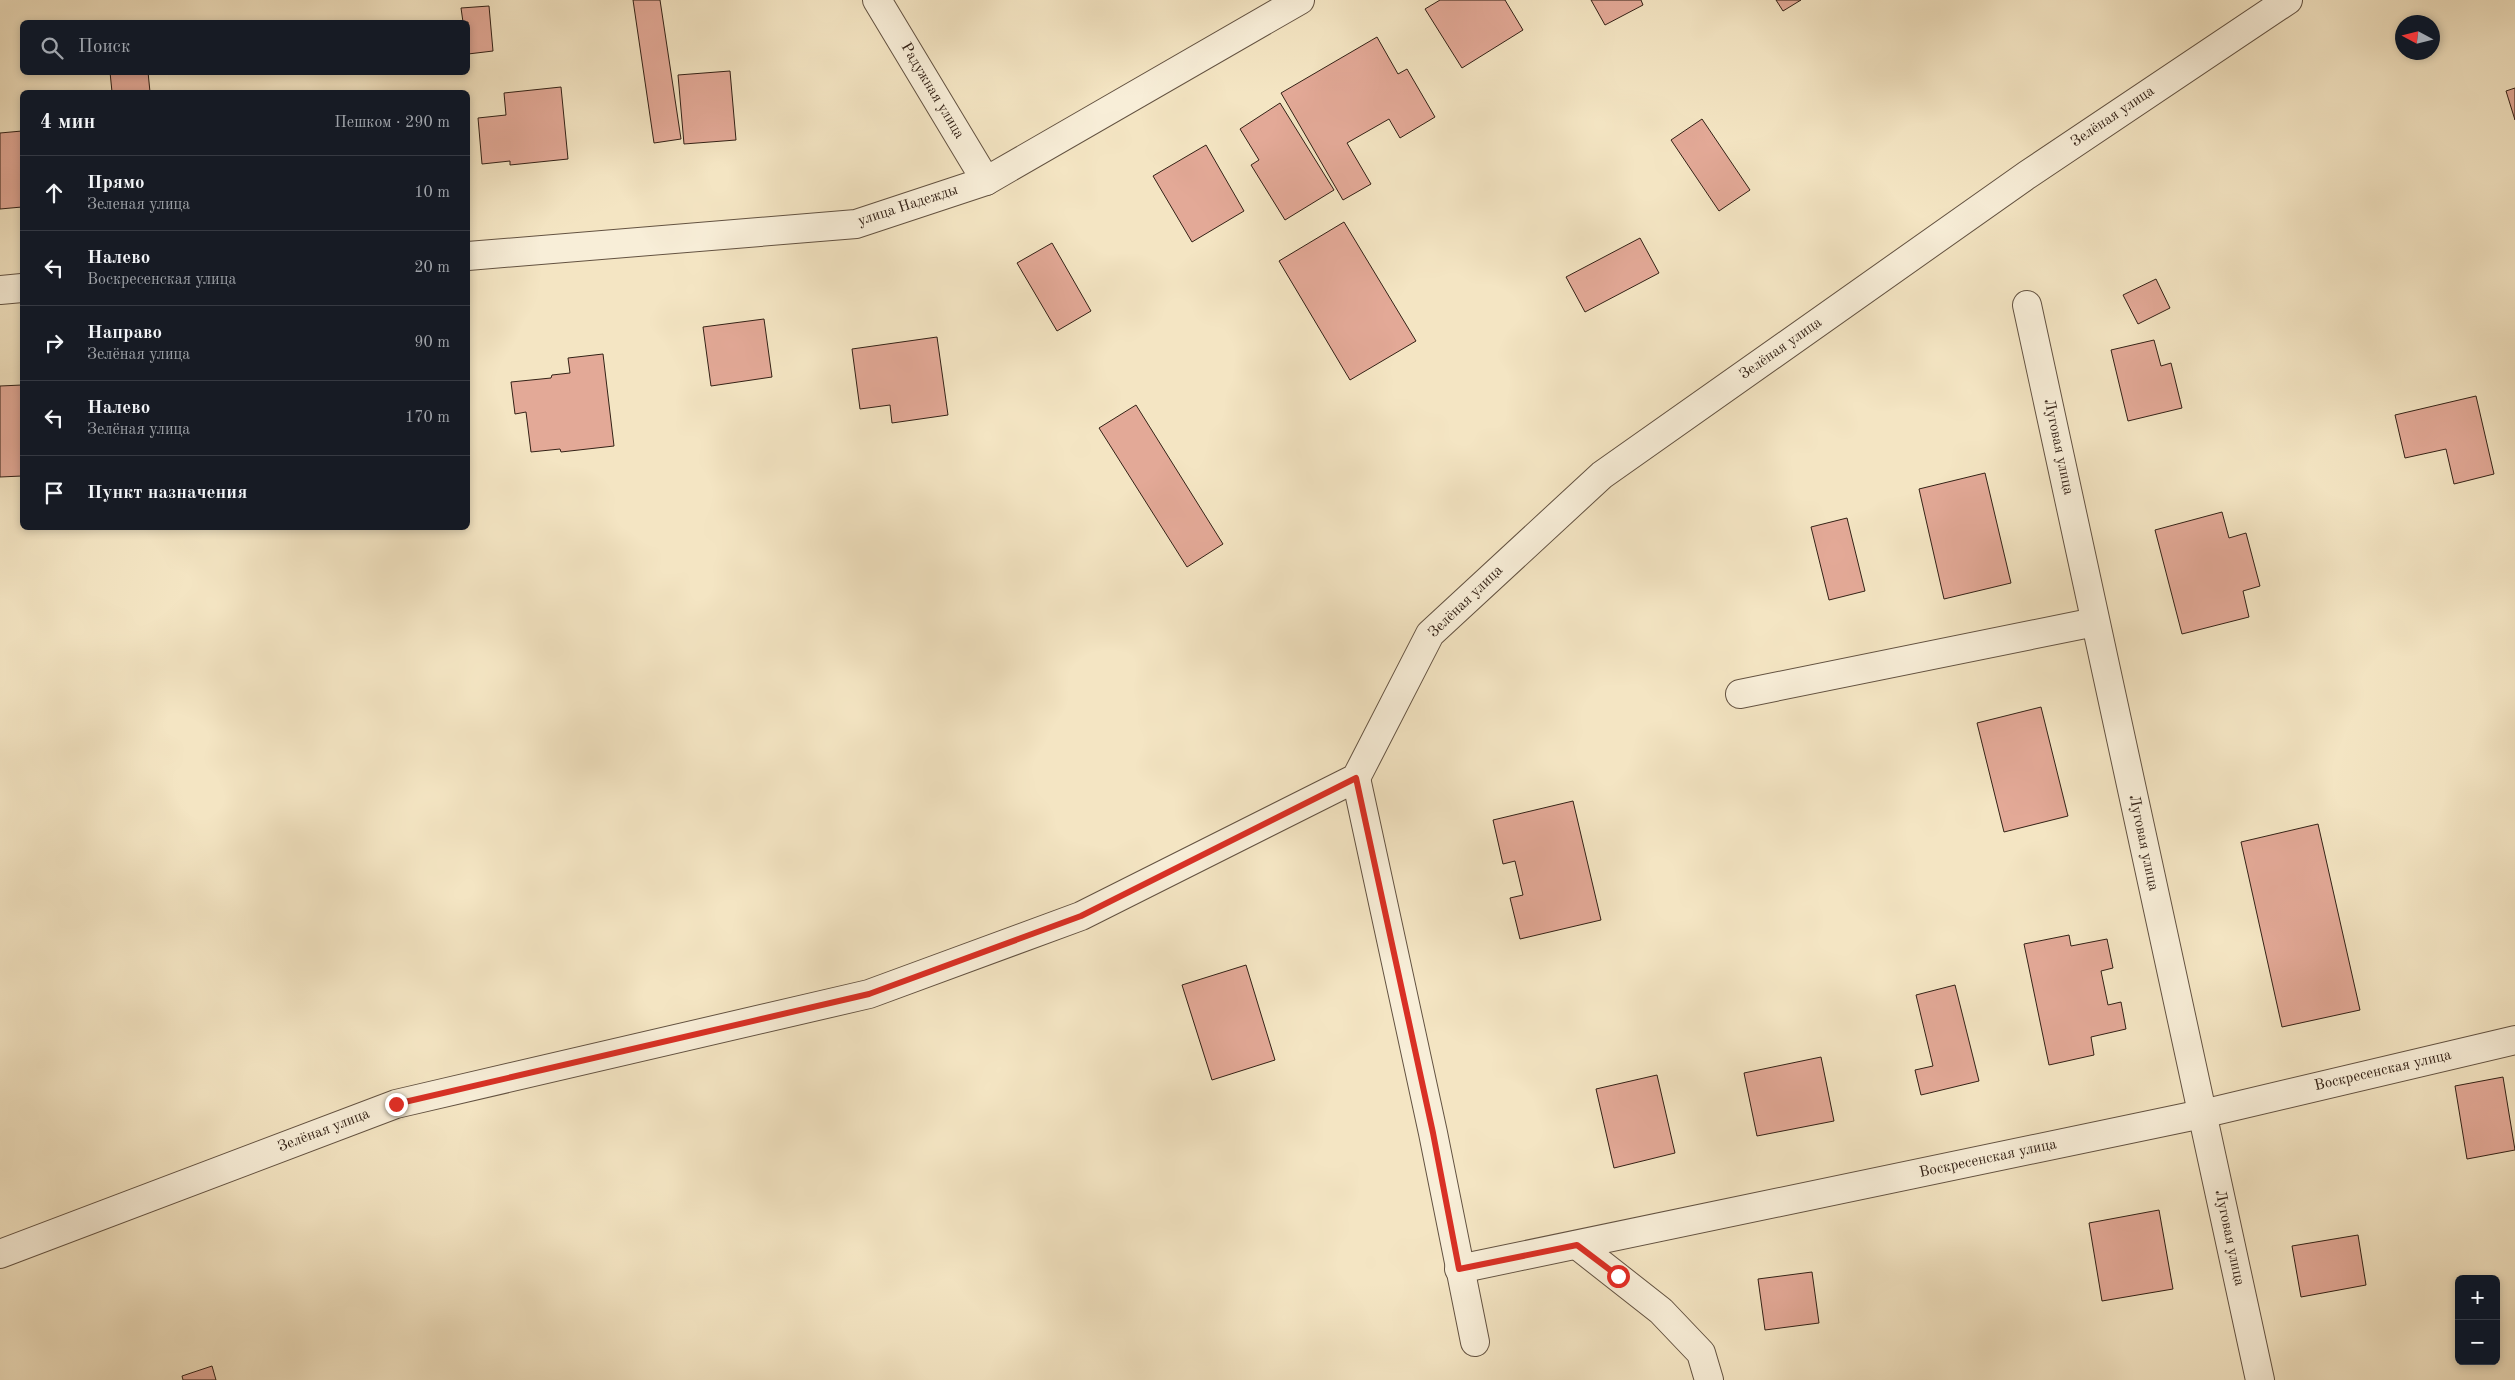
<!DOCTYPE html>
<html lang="ru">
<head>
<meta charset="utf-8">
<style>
  body { margin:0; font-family:"Old Standard TT",serif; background:#20242c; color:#f1f3f6 }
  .controls { position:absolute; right:15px; bottom:15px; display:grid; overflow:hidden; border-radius:8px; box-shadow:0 2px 8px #0003 }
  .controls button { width:45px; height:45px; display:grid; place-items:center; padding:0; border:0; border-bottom:1px solid #363941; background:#171b24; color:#f1f3f6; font:25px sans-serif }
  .compass { position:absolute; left:2395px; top:15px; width:45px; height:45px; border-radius:50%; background:#171b24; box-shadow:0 2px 8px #0003; rotate:277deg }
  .stop { position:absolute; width:15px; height:15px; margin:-11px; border:4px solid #d93025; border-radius:50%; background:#fff }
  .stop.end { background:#d93025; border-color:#fff; box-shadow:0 1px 5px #0008 }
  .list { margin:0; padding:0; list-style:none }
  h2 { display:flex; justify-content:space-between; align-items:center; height:65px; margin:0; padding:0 20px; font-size:21px }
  h2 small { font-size:16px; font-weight:400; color:#9ea1a6 }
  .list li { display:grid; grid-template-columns:32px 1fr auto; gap:15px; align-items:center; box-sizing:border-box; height:75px; padding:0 20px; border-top:1px solid #363941 }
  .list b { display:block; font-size:19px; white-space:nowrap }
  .list p { margin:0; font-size:16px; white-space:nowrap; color:#9ea1a6 }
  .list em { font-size:16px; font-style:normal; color:#9ea1a6 }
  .icon { flex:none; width:28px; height:28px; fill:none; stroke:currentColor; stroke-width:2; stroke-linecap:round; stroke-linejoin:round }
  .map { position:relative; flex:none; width:2515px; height:1380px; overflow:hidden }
  .search { position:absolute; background:#171b24; box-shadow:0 2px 8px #0003; left:20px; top:20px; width:450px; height:55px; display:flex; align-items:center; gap:12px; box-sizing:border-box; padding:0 18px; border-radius:8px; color:#9ea1a6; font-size:19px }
  .panel { position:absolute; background:#171b24; box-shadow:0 2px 8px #0003; left:20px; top:90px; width:450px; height:440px; border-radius:8px }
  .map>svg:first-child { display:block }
  .building { fill:#e3a997; stroke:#332116 }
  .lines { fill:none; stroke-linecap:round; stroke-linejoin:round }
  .minor-casing { stroke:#635241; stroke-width:30 }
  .minor { stroke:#f8eed8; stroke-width:28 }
  .route { stroke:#d93025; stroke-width:6 }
  .labels { text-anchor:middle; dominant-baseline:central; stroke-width:5; stroke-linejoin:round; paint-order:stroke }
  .street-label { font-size:15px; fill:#332116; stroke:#f8eed8 }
</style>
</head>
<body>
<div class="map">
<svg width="2515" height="1380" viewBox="0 0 2515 1380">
  <rect width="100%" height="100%" fill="#f4e5c3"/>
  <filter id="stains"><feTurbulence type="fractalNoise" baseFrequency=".004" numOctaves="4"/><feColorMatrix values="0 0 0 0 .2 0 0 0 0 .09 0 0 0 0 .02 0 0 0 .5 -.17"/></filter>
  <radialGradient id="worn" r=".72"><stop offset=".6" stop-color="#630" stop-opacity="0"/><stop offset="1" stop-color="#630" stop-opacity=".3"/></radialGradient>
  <g class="building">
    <path d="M633 0H660L681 139 654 143Z"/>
    <path d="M1440 0H1505L1523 30 1462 68 1425 9Z"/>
    <path d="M1591 0H1641L1643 5 1605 25Z"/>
    <path d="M1776 0H1801L1783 11Z"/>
    <path d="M489 6 493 51 468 54V22H463L461 8Z"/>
    <path d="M1377 37 1398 74 1407 69 1435 117 1400 138 1389 119 1347 143 1371 184 1343 200 1281 93Z"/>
    <path d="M730 71 736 140 684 144 678 75Z"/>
    <path d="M110 72H148L150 92H112Z"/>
    <path d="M561 87 568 159 510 165V161L482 164 478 118 506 115 504 93Z"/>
    <path d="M2515 88V120L2506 91Z"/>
    <path d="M1280 103 1334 190 1285 220 1251 165 1259 160 1240 129Z"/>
    <path d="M1702 119 1750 190 1719 211 1671 140Z"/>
    <path d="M22 131V207L0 209V133Z"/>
    <path d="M1206 145 1244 211 1192 242 1153 176Z"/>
    <path d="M1344 222 1416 341 1350 380 1279 261Z"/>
    <path d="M1640 238 1659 273 1585 312 1566 277Z"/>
    <path d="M1052 243 1091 311 1057 331 1017 263Z"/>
    <path d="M2156 279 2170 308 2138 324 2123 295Z"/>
    <path d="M764 319 772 377 711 386 703 327Z"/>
    <path d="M937 337 948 415 892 423 890 405 860 409 852 349Z"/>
    <path d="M2154 340 2161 366 2171 363 2182 408 2128 421 2111 350Z"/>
    <path d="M603 354 614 446 561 452 560 449 531 452 526 412 515 414 511 382 551 378 552 375 570 373 568 358Z"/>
    <path d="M22 385V476L0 477V386Z"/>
    <path d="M2476 396 2494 474 2454 484 2446 449 2405 458 2395 415Z"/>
    <path d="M1136 405 1223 544 1187 567 1099 428Z"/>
    <path d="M1985 473 2011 583 1944 599 1919 489Z"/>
    <path d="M2222 512 2229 538 2246 533 2260 586 2243 591 2249 617 2182 634 2155 530Z"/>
    <path d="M1847 518 1865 591 1829 600 1811 527Z"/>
    <path d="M2041 707 2068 816 2004 832 1977 723Z"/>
    <path d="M1573 801 1601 920 1520 939 1510 898 1523 895 1515 861 1503 864 1493 820Z"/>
    <path d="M2318 824 2360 1010 2282 1027 2241 842Z"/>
    <path d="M2069 935 2071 946 2107 939 2113 968 2101 971 2108 1005 2121 1002 2126 1029 2091 1037 2094 1055 2049 1065 2024 944Z"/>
    <path d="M1246 965 1275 1060 1212 1080 1182 985Z"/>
    <path d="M1955 985 1979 1081 1921 1095 1915 1070 1933 1066 1916 995Z"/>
    <path d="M1821 1057 1834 1121 1757 1136 1744 1073Z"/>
    <path d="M1657 1075 1675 1153 1614 1168 1596 1089Z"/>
    <path d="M2503 1077 2515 1150 2467 1159 2455 1086Z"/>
    <path d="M2159 1210 2173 1289 2102 1301 2089 1223Z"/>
    <path d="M2358 1235 2366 1285 2301 1297 2292 1246Z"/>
    <path d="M1812 1272 1819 1323 1765 1330 1758 1279Z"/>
    <path d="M212 1366 216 1380H183L182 1376Z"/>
  </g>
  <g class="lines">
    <g class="minor-casing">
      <g id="minor">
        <path d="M877 0 986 181"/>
        <path d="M468 256 856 224 986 181 1300 0"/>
        <path d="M0 290 22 288"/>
        <path d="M2027 305 2260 1380"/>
        <path d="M1740 694 2095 622"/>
        <path d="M1356 778 1433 1133 1475 1342"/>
        <path d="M1577 1245 1661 1311 1701 1353 1709 1380"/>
        <path d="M0 1254 396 1104 869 994 1081 916 1356 778 1430 634 1602 475 2027 175 2288 0"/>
        <path d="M1459 1269 2202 1114 2515 1040"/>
      </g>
    </g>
    <use href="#minor" class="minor"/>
  </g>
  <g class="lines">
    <path class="route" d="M396 1104 869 994 1081 916 1356 778 1433 1133 1459 1269 1577 1245 1618 1276"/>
  </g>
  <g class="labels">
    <g class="street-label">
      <text transform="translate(932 91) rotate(59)">Радужная улица</text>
      <text transform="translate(2113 117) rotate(-34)">Зелёная улица</text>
      <text transform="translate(908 206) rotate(-18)">улица Надежды</text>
      <text transform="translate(1781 349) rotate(-35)">Зелёная улица</text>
      <text transform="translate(2058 447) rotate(78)">Луговая улица</text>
      <text transform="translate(1466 602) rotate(-44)">Зелёная улица</text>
      <text transform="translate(2143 843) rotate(78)">Луговая улица</text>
      <text transform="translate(2383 1071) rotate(-13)">Воскресенская улица</text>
      <text transform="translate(324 1131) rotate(-21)">Зелёная улица</text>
      <text transform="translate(1988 1159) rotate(-12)">Воскресенская улица</text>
      <text transform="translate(2229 1238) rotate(78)">Луговая улица</text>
    </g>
  </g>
  <rect width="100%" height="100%" filter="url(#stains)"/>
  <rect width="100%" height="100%" fill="url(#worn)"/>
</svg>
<div class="controls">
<button>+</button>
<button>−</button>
</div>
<svg class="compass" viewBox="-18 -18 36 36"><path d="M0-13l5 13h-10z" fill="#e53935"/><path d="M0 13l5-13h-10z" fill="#9ea1a6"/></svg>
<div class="stop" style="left:1618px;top:1276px"></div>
<div class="stop end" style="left:396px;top:1104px"></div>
<div class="search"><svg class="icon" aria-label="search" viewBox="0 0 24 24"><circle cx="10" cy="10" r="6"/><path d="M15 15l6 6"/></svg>Поиск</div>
<section class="panel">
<h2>4 мин<small>Пешком · 290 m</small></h2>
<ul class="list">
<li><svg class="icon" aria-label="ahead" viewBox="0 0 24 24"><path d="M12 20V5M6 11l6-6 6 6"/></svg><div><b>Прямо</b><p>Зеленая улица</p></div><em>10 m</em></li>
<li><svg class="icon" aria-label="left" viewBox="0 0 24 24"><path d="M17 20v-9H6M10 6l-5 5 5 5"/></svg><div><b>Налево</b><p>Воскресенская улица</p></div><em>20 m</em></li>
<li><svg class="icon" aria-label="right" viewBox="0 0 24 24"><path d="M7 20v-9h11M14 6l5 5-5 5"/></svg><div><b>Направо</b><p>Зелёная улица</p></div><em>90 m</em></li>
<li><svg class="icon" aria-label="left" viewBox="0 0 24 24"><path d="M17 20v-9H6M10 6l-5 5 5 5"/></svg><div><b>Налево</b><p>Зелёная улица</p></div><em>170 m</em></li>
<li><svg class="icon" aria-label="arrive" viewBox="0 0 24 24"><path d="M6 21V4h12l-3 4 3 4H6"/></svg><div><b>Пункт назначения</b></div></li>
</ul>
</section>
</div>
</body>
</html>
